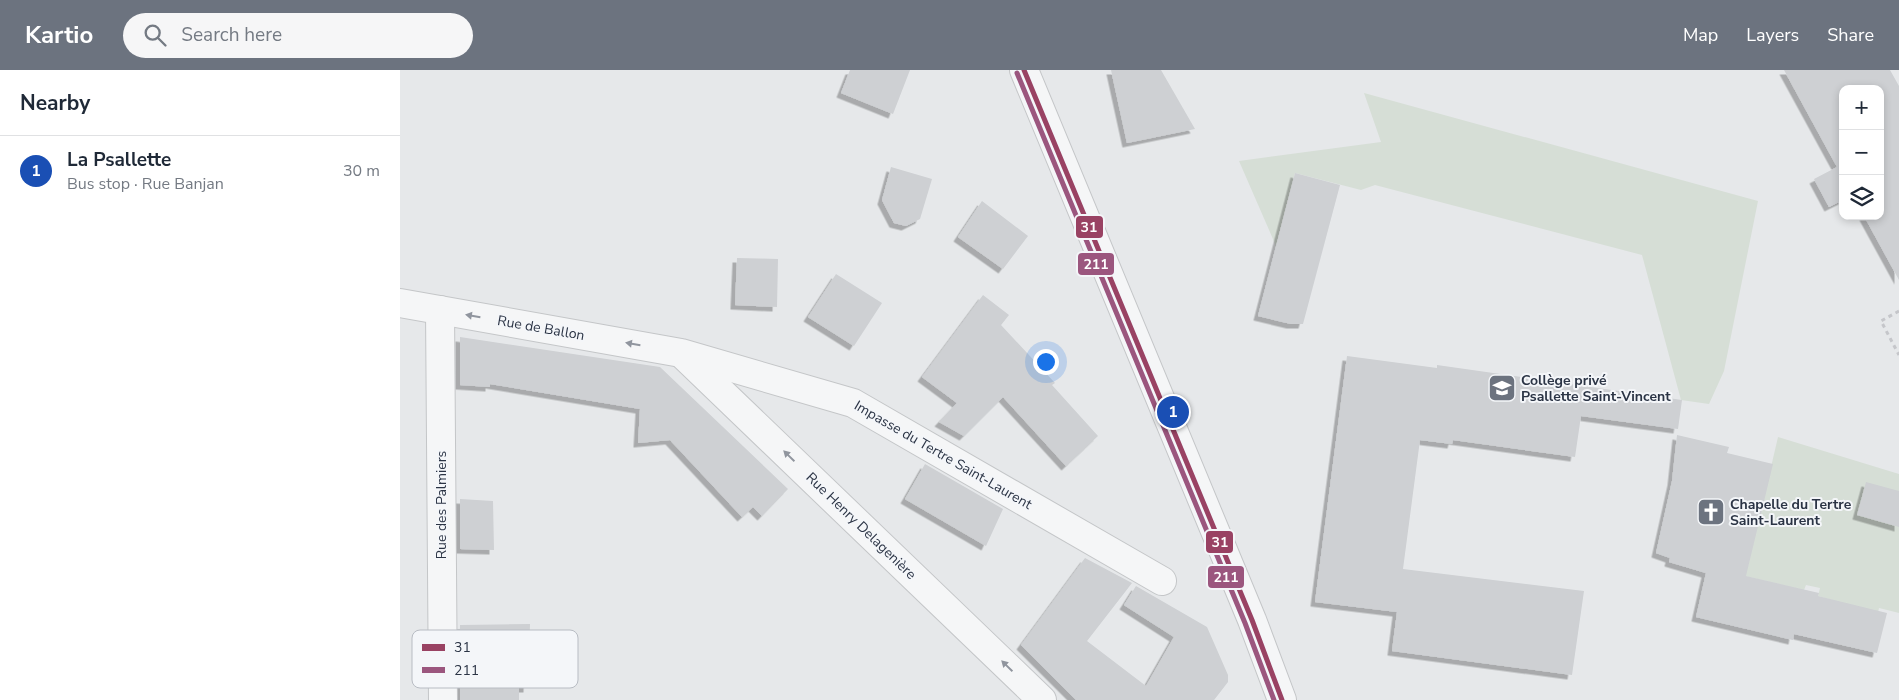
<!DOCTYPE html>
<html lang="en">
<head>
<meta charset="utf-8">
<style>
  body { margin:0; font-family:"Nunito Sans",sans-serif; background:#f6f6f7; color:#1f2937 }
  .controls { position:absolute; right:15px; top:15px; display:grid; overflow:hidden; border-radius:10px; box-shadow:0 2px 8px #0003 }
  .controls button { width:45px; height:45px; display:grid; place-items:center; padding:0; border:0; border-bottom:1px solid #e0e1e3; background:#fff; color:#1f2937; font:25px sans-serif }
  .you { position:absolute; left:645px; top:291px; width:18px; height:18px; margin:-12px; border:4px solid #fff; border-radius:50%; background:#1a73e8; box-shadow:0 0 0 8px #1a73e833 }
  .badge { display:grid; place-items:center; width:32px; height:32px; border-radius:50%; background:#6c737f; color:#fff; font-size:16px; font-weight:700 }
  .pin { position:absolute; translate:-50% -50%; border:2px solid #fff; box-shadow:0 1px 5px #0006 }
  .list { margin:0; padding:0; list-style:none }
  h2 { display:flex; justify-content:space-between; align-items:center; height:65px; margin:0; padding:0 20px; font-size:21px }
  h2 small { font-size:16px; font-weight:400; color:#747a83 }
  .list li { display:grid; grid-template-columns:32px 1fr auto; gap:15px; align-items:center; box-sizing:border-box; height:70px; padding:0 20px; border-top:1px solid #e0e1e3 }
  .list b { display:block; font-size:19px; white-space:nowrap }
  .list p { margin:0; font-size:16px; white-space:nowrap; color:#747a83 }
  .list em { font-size:16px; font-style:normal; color:#747a83 }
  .icon { flex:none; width:28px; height:28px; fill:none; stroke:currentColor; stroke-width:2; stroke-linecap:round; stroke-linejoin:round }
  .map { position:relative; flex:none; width:1499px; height:630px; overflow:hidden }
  header { display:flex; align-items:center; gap:30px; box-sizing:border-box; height:70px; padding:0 25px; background:#6c737f; color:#fff }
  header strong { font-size:24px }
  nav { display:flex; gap:28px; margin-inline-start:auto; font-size:18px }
  .search { width:350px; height:45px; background:#f6f6f7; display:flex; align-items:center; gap:12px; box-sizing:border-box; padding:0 18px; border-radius:28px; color:#747a83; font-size:19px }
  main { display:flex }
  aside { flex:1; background:#fff }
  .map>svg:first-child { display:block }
  .green { fill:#d6ded6 }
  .building { fill:#ced0d3; filter:url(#shadow) }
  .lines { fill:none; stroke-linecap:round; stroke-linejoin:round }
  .minor-casing { stroke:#c4c6c8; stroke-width:30 }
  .path { stroke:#c5c6ca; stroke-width:3; stroke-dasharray:4 4; stroke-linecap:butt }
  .minor { stroke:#f5f6f7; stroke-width:28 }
  .bus-1-casing { stroke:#f4f6f9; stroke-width:9 }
  .bus-2-casing { stroke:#f4f6f9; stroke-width:9 }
  .bus-1 { stroke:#994263; stroke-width:5 }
  .bus-2 { stroke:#9b567e; stroke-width:5 }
  .oneway { fill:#90959e }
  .labels { text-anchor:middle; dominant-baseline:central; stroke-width:4; stroke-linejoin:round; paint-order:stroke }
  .street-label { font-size:14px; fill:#2b3445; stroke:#f4f6f9 }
  .poi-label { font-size:14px; font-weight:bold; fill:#2b3445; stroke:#f4f6f9; text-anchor:start }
  .key { fill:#f4f6f9; stroke:#b8bcc3; stroke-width:1 }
  .key-label { font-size:14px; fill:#2b3445 }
  .line-badge { stroke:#f4f6f9; stroke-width:2 }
  .badge-label { font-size:14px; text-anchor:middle; font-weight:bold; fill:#fff }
</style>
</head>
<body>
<header>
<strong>Kartio</strong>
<div class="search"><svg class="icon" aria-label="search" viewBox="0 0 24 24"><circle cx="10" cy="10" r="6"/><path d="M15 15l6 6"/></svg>Search here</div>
<nav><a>Map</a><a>Layers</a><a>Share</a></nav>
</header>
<main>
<aside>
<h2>Nearby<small></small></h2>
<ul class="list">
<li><span class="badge" style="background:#1a4fb4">1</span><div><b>La Psallette</b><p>Bus stop · Rue Banjan</p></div><em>30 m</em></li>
</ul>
</aside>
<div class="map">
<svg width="1499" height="630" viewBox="0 0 1499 630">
  <defs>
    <filter id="shadow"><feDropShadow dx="-4.5" dy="4.5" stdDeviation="0" flood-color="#0004"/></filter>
  </defs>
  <rect width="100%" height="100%" fill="#e6e8ea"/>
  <g class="green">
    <path d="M964 23 1358 131 1324 301 1309 334 1281 330 1242 185 975 115 961 120 895 103 876 176 839 91 981 72Z"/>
    <path d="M1378 367 1499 404V543L1479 538 1478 543 1418 526 1420 518 1406 515 1404 520 1336 504 1348 496Z"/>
  </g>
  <g class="building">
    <path d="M450 0H510L493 44 441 23Z"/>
    <path d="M711 0H761L795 59 727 73Z"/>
    <path d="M1384 0H1490L1499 16V210L1464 146H1480V19H1443V130L1429 137 1414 109 1437 97Z"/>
    <path d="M491 97 532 109 520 149 506 156 494 153 482 130Z"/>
    <path d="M895 103 940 115 903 254H891L858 246Z"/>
    <path d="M582 131 628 166 603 199 558 167Z"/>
    <path d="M337 188 378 189 377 237 335 235Z"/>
    <path d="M436 204 482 233 454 276 408 247Z"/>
    <path d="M583 225 609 245 601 255 655 313 652 315 698 366 666 396 603 327 564 366 539 352 557 333 522 307Z"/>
    <path d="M60 267 260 297 388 419 362 446 353 437 342 447 270 370 238 373 240 339 90 314V317L60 315Z"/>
    <path d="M947 286 1037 298V295L1282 330 1278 359 1181 346 1175 387 1053 370 1052 374 1020 370 1003 499 1184 521 1172 605 992 581 997 542 915 532Z"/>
    <path d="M1277 365 1329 377 1327 383 1373 394 1346 506 1419 523 1418 526 1487 543 1477 583 1394 564 1393 570 1296 547 1306 503 1269 492 1270 488 1256 483 1272 411Z"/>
    <path d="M525 394 603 439 586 476 505 429Z"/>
    <path d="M1466 412 1499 421V457L1457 445Z"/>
    <path d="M60 429 93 431 94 480 60 479Z"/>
    <path d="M685 488 732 513 687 571 746 616 774 567 724 535 736 516 807 557 828 605V612L814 630H676L621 575Z"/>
    <path d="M130 554 128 618H119V630H60V555Z"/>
  </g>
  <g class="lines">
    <g class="minor-casing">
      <g id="minor">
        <path d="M624 0 852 550 882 630"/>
        <path d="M0 233 281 283 453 333 762 511"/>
        <path d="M40 240 43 630"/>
        <path d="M284 286 642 630"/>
      </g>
    </g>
    <path class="path" d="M1499 241 1481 251 1499 285"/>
    <use href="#minor" class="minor"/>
    <g class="bus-1-casing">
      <path id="bus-1" d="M624 0 852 550 882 630"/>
    </g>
    <g class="bus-2-casing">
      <path id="bus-2" d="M617 3 845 553 874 630"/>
    </g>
    <use href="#bus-1" class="bus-1"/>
    <use href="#bus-2" class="bus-2"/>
  </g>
  <defs><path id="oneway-solid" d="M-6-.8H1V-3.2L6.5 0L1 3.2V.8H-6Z" transform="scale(1.25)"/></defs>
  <g class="oneway">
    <use href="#oneway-solid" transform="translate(73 246) rotate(-170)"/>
    <use href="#oneway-solid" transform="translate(233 274) rotate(-170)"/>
    <use href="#oneway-solid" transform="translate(389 386) rotate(-136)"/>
    <use href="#oneway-solid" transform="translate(607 596) rotate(-136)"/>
  </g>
  <defs>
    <g id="school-square" transform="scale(1.4375)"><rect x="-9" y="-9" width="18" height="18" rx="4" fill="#6c737f" stroke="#f4f6f9"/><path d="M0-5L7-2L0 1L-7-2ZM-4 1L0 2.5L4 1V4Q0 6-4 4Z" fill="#fff"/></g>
    <g id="church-square" transform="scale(1.4375)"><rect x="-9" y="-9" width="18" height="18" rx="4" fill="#6c737f" stroke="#f4f6f9"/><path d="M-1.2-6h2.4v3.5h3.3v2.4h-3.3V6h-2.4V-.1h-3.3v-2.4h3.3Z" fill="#fff"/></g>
  </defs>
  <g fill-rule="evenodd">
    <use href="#school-square" x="1102" y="318"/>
    <use href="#church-square" x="1311" y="442"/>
  </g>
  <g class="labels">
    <g class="street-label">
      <text transform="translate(141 258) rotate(10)">Rue de Ballon</text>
      <text transform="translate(543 385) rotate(30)">Impasse du Tertre Saint-Laurent</text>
      <text transform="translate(41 435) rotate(-90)">Rue des Palmiers</text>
      <text transform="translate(461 456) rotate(44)">Rue Henry Delagenière</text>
    </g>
    <g class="poi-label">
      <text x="1121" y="310">Collège privé<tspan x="1121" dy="16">Psallette Saint-Vincent</tspan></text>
      <text x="1330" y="434">Chapelle du Tertre<tspan x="1330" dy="16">Saint-Laurent</tspan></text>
    </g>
  </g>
  <rect x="12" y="560" width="166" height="58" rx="8" class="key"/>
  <rect x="22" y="574" width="23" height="7" fill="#994263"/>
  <rect x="22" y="597" width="23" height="6" fill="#9b567e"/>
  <g class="key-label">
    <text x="54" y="582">31</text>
    <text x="54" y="605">211</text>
  </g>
  <g class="line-badge">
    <rect x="675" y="145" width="29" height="24" rx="5" fill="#994263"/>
    <rect x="677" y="182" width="38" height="24" rx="5" fill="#9b567e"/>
    <rect x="805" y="460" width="29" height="24" rx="5" fill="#994263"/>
    <rect x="807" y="495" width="38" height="24" rx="5" fill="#9b567e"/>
  </g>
  <g class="badge-label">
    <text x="689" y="162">31</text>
    <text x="696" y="199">211</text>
    <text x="820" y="477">31</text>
    <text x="826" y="512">211</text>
  </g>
</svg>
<div class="controls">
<button>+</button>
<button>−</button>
<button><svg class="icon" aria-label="layers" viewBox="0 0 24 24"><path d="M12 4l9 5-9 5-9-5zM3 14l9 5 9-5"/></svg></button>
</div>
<div class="you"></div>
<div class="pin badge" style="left:773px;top:342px;background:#1a4fb4">1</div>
</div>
</main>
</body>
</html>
